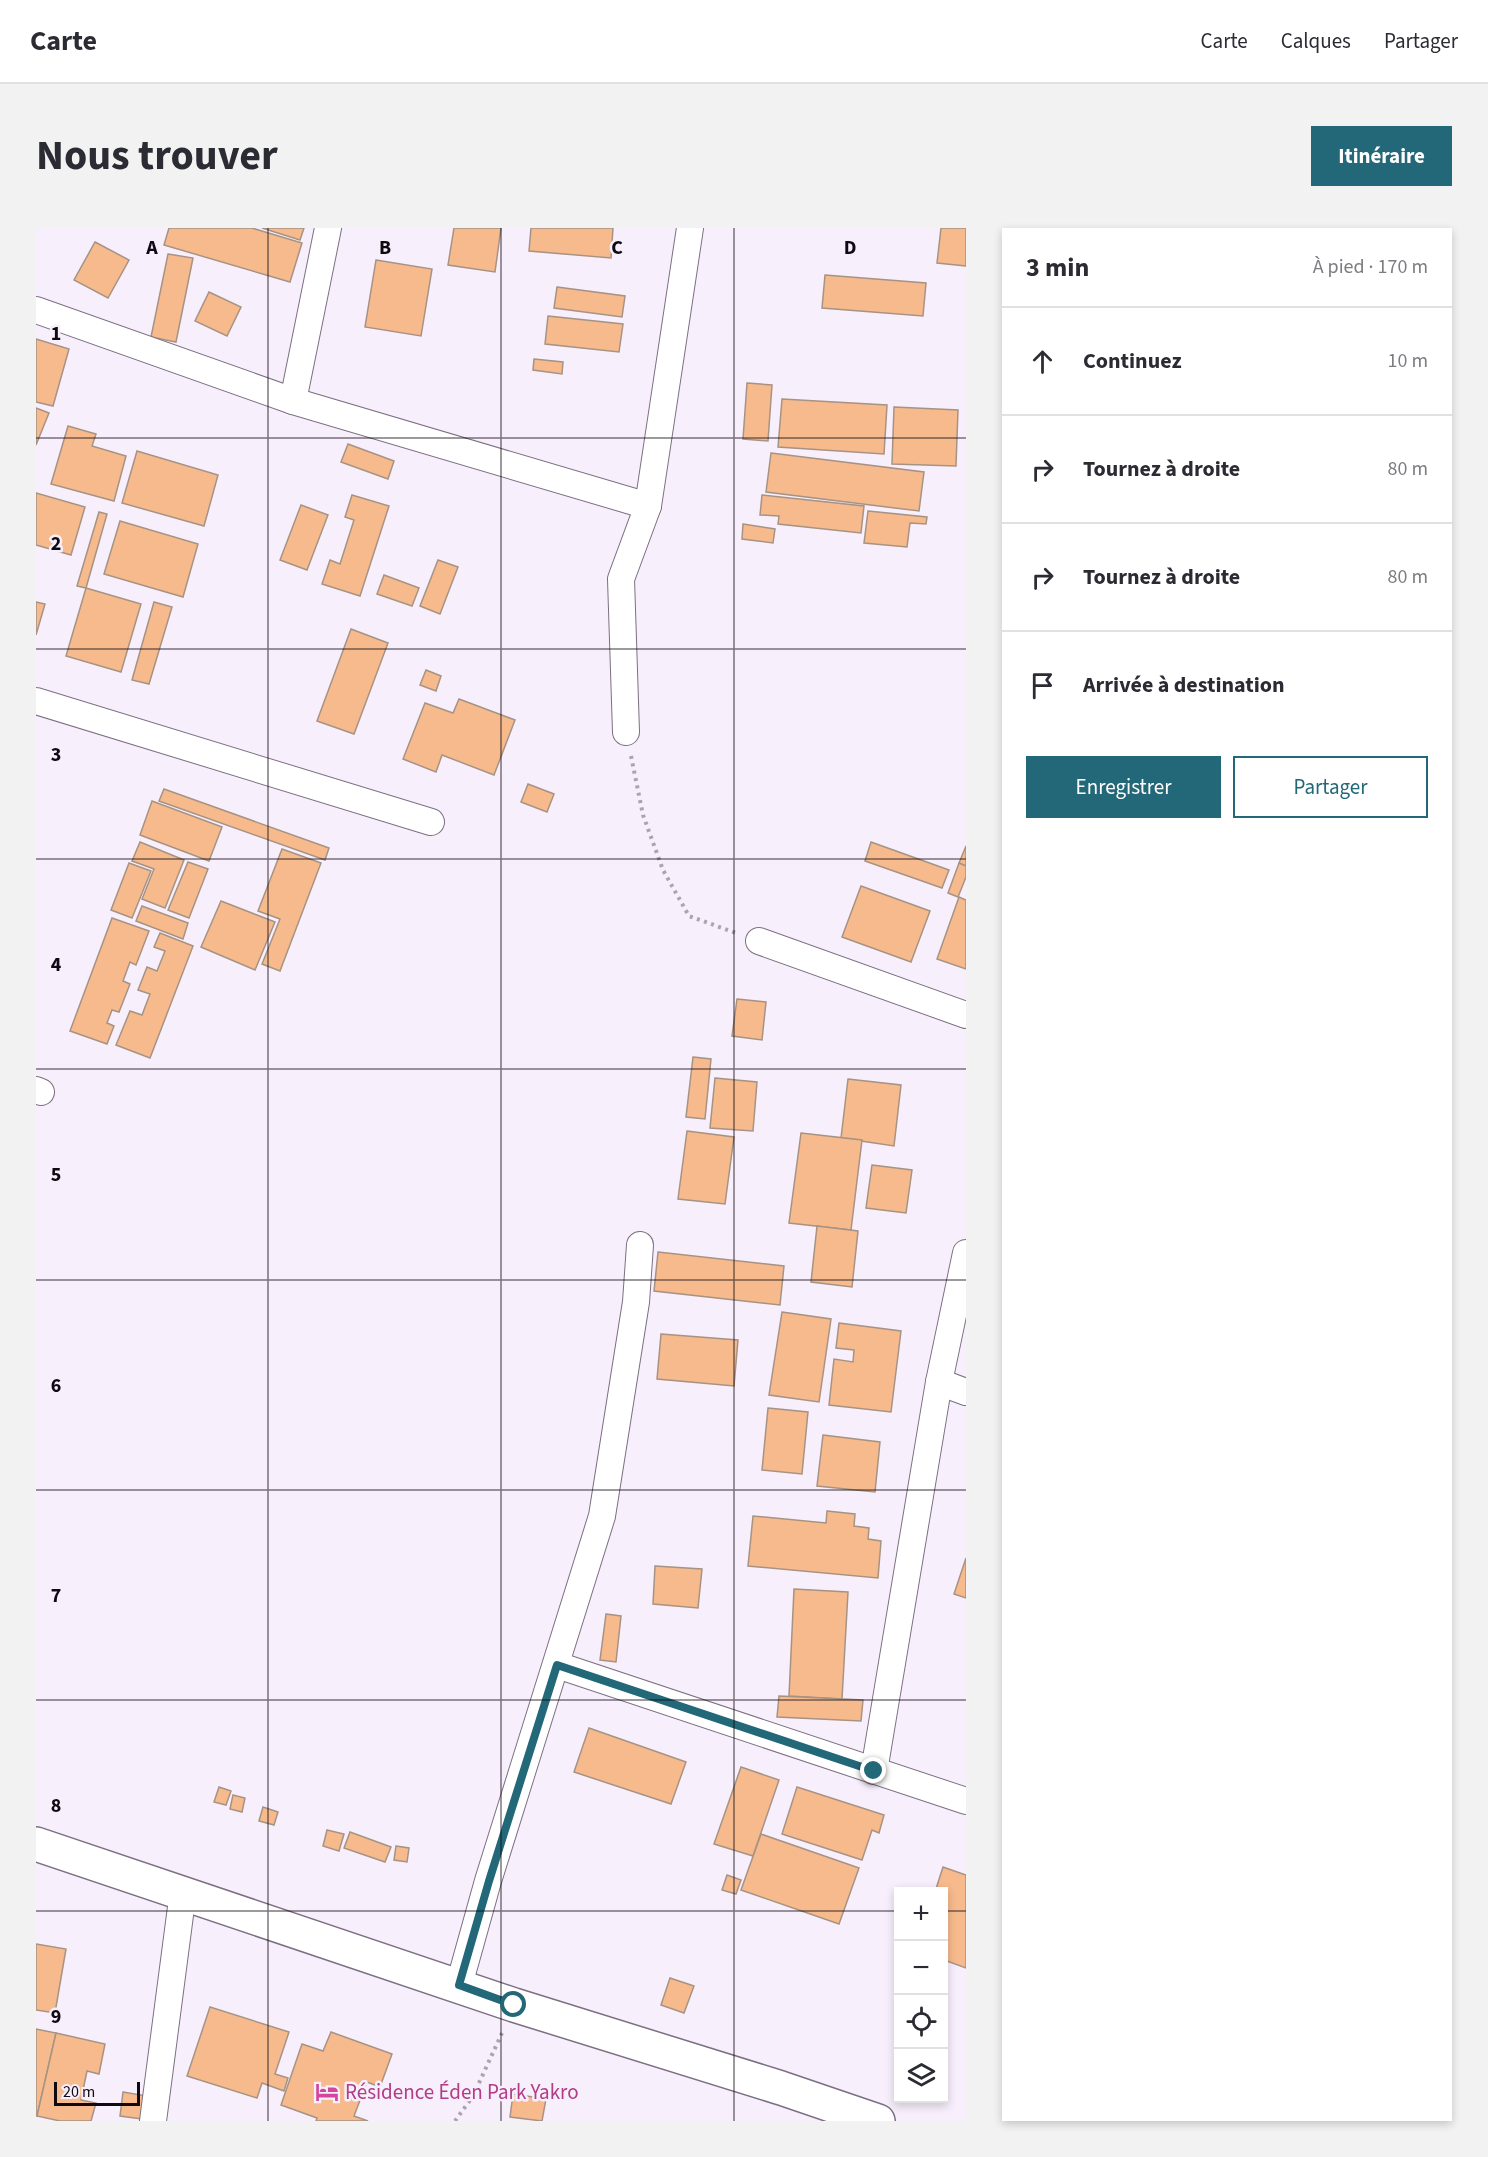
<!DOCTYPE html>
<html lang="fr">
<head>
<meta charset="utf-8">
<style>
  body { margin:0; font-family:"Source Sans 3",sans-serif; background:#f2f2f3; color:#2b2b33 }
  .controls { position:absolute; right:18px; bottom:18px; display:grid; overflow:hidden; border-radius:0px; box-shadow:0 3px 9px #0003 }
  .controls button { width:54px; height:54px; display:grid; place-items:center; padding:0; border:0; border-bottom:2px solid #e1e1e2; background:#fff; color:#2b2b33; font:30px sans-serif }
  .scale { position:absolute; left:18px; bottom:15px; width:86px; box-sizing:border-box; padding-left:6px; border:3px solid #0f0a11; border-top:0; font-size:16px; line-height:21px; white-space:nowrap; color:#0f0a11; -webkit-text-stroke:4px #f8effc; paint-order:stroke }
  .stop { position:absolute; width:18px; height:18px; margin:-14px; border:4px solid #226878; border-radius:50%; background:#fff }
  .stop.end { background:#226878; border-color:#fff; box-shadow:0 2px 6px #0008 }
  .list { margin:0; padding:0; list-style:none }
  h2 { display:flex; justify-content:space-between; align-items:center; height:78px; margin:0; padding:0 24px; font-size:26px }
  h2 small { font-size:20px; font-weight:400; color:#7c7c81 }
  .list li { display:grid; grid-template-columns:39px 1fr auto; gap:18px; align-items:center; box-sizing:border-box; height:108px; padding:0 24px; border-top:2px solid #e1e1e2 }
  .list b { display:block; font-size:22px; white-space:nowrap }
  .list em { font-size:20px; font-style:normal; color:#7c7c81 }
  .actions { display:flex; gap:12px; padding:18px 24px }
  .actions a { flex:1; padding:14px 0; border:2px solid #226878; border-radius:0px; text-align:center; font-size:21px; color:#226878 }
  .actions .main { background:#226878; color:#fff }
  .icon { flex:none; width:33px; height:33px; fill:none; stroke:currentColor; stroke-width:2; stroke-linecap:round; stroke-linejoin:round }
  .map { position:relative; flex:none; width:930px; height:1893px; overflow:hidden; border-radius:0px }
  header { display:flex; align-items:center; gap:36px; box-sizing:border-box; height:84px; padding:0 30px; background:#fff; border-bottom:2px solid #e1e1e2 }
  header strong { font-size:28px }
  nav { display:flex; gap:33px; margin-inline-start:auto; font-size:21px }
  .intro { display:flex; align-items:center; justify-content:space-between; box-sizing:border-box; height:144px; padding:0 36px }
  h1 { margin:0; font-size:42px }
  .button { padding:15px 27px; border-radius:0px; background:#226878; color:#fff; font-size:21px; font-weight:700 }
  main { display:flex; gap:36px; padding:0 36px }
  aside { flex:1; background:#fff; border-radius:0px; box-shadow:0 3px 9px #0003 }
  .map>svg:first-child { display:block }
  .building { fill:#f7ba8d; stroke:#a79384; stroke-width:1.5 }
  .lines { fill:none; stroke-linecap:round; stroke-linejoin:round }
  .street-casing { stroke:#7c6f82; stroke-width:28 }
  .secondary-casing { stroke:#7c6f82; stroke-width:36 }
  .path { stroke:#aba4af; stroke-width:4; stroke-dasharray:3 4.5; stroke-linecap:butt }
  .street { stroke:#fff; stroke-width:26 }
  .secondary { stroke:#fff; stroke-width:33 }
  .route { stroke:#226878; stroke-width:8 }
  .grid { fill:none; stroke:#0f0a11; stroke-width:1.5; stroke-opacity:0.55 }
  .labels { text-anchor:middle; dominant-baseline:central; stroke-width:5; stroke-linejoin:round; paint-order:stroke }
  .hotel-label { font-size:21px; fill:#b23c85; stroke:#f8effc; text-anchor:start }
  .grid-label { font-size:20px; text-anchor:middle; font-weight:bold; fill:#0f0a11; stroke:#f8effc; stroke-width:5; stroke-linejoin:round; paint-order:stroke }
</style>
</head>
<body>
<header>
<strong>Carte</strong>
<nav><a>Carte</a><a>Calques</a><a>Partager</a></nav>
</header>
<div class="intro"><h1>Nous trouver</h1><a class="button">Itinéraire</a></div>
<main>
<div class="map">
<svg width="930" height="1893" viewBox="0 0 930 1893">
  <rect width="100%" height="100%" fill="#f8effc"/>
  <g class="building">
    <path d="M133 0H216L266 15 254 54 128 17Z"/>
    <path d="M226 0H268L264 12Z"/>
    <path d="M418 0H465L459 44 412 37Z"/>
    <path d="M495 0H577L575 30 493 23Z"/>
    <path d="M905 0H930V38L901 35Z"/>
    <path d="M59 14 93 32 72 70 38 52Z"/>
    <path d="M132 26 157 30 140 114 115 109Z"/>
    <path d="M340 32 396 41 385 108 329 99Z"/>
    <path d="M789 47 890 55 887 88 786 80Z"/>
    <path d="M521 59 589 68 586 89 518 80Z"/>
    <path d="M173 64 205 79 191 108 159 93Z"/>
    <path d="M512 88 587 96 583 124 509 116Z"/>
    <path d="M0 111 33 121 17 178 0 174Z"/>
    <path d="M498 131 527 134 526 146 497 142Z"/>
    <path d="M711 155 736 157 732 213 707 211Z"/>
    <path d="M746 171 851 177 848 226 742 219Z"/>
    <path d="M858 179 922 182 920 238 856 236Z"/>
    <path d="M0 180 13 185 0 217Z"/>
    <path d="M32 198 60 206 56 218 90 228 78 273 15 256Z"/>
    <path d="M312 216 358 233 352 251 305 234Z"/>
    <path d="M101 223 182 247 168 298 86 275Z"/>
    <path d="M735 225 888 244 883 283 730 264Z"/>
    <path d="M0 265 49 279 35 327 0 317Z"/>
    <path d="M316 267 353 278 324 368 286 356 294 332 304 336 318 292 309 289Z"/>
    <path d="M726 267 828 278 825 305 742 296 743 288 724 287Z"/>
    <path d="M265 277 292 287 271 342 244 332Z"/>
    <path d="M832 283 891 289 890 296 874 295 871 319 828 315Z"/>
    <path d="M63 284 71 286 50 360 41 358Z"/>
    <path d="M84 293 162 316 147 369 68 346Z"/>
    <path d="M707 296 739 301 737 315 706 311Z"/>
    <path d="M402 332 422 339 404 386 384 378Z"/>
    <path d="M348 347 383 360 376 378 341 366Z"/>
    <path d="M50 360 105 376 85 444 30 428Z"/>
    <path d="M0 374 9 376 0 407Z"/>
    <path d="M118 374 136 379 113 456 96 452Z"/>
    <path d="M315 401 352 415 318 506 281 493Z"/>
    <path d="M390 442 405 448 400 463 384 457Z"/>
    <path d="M423 471 479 492 458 547 406 527 400 544 367 531 389 475 417 485Z"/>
    <path d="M492 556 518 566 511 584 485 574Z"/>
    <path d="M128 561 293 620 289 632 123 573Z"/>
    <path d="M116 573 186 599 173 633 104 607Z"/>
    <path d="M104 614 148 632 129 680 106 671 118 641 96 633Z"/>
    <path d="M835 614 913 642 906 660 829 633Z"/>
    <path d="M930 618V638L923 635Z"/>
    <path d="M246 621 285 635 244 743 226 736 244 691 222 683Z"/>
    <path d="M152 634 172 641 153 690 132 682Z"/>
    <path d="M93 635 115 643 96 690 75 682Z"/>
    <path d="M923 635 930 638V649L922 669 912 665Z"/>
    <path d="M825 658 894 683 875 734 806 709Z"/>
    <path d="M923 669 930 672V741L901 731Z"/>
    <path d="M185 673 239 694 219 742 165 719Z"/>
    <path d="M106 678 152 695 147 711 100 693Z"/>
    <path d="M76 690 113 703 100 737 94 734 87 753 94 756 83 784 76 782 71 795 78 798 71 816 34 803Z"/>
    <path d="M124 705 157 718 114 830 80 817 94 783 106 787 114 766 102 762 111 739 121 743 129 723 118 719Z"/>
    <path d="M701 771 730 774 726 812 696 808Z"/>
    <path d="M657 829 675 831 669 891 650 889Z"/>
    <path d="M679 850 721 854 717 903 674 900Z"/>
    <path d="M812 851 865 857 858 918 805 910Z"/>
    <path d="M651 903 698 909 689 976 642 971Z"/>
    <path d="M765 905 826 912 815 1002 753 995Z"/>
    <path d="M836 937 876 942 870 985 830 980Z"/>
    <path d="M781 998 822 1003 816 1059 775 1054Z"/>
    <path d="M622 1024 748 1038 744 1077 618 1063Z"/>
    <path d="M746 1084 795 1091 783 1174 733 1167Z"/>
    <path d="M803 1095 865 1103 855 1184 793 1177 798 1131 817 1134 818 1122 800 1120Z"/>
    <path d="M625 1106 702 1112 698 1158 621 1151Z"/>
    <path d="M732 1180 772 1184 766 1246 726 1242Z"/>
    <path d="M787 1207 844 1214 839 1264 781 1258Z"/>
    <path d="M791 1283 819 1286 818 1298 833 1300 832 1311 845 1313 842 1350 712 1338 717 1288 790 1295Z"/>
    <path d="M930 1330V1370L918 1366Z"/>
    <path d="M619 1338 666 1341 662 1380 617 1376Z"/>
    <path d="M758 1361 812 1364 806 1471 753 1468Z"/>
    <path d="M570 1386 585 1388 580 1434 564 1432Z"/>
    <path d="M743 1468 827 1472 825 1493 741 1489Z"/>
    <path d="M553 1500 650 1534 635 1576 538 1544Z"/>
    <path d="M705 1539 743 1552 717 1628 678 1616Z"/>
    <path d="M183 1559 195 1563 190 1577 178 1574Z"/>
    <path d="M761 1559 848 1587 843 1605 836 1602 826 1632 746 1606Z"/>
    <path d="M197 1567 209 1570 206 1584 194 1581Z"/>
    <path d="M227 1579 242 1584 238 1597 223 1593Z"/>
    <path d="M291 1602 308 1606 303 1623 287 1618Z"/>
    <path d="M314 1604 355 1619 349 1634 308 1620Z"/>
    <path d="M725 1606 823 1640 803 1696 705 1662Z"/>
    <path d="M360 1618 373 1620 371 1634 358 1632Z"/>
    <path d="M907 1639 930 1647V1740L908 1732V1664H899Z"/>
    <path d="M691 1647 705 1652 700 1666 686 1662Z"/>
    <path d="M0 1716 30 1721 19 1785 0 1782Z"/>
    <path d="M634 1750 658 1758 648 1785 625 1777Z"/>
    <path d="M174 1779 253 1804 239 1846 252 1850 248 1863 226 1855 221 1870 151 1848Z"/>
    <path d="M0 1801 20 1805 1 1888 0 1887Z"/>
    <path d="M295 1804 356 1826 344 1859 331 1854 318 1888 332 1893H280L281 1890 245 1877 266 1816 287 1823Z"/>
    <path d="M20 1805 69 1816 63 1846 51 1843 45 1872 60 1875 55 1893H24L1 1888Z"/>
    <path d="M87 1864 117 1869 113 1892 84 1888Z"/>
    <path d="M477 1866 510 1871 506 1893 474 1889Z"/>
  </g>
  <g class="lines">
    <g class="street-casing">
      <g id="street">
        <path d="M0 82 257 173 612 278"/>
        <path d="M257 173 292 0"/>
        <path d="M0 473 395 594"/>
        <path d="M590 504 585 351 612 278 654 0"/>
        <path d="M723 713 930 787"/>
        <path d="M0 862 5 864"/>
        <path d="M903 1154 930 1164"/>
        <path d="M521 1437 930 1573"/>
        <path d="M838 1543 903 1154 930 1025"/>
        <path d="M423 1757 452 1653 566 1288 600 1074 604 1017"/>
        <path d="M117 1893 147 1664"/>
      </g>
    </g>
    <g class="secondary-casing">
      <path id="secondary" d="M0 1616 478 1777 745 1860 842 1893"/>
    </g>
    <g class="path">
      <path d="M595 528 607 587 627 642 653 688 700 705"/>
      <path d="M419 1893 437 1868 466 1805"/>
    </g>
    <use href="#street" class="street"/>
    <use href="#secondary" class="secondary"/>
  </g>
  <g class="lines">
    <path class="route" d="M478 1777 423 1757 453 1653 521 1437 838 1543"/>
  </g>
  <path class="grid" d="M232 0V1893M465 0V1893M698 0V1893M0 210H930M0 421H930M0 631H930M0 841H930M0 1052H930M0 1262H930M0 1472H930M0 1683H862M908 1683H930"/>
  <defs>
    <g id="hotel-bare" transform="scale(1.8)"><path d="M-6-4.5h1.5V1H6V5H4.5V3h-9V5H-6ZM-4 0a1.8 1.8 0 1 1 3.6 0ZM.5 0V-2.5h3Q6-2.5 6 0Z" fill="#d1479c" stroke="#f8effc" stroke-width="2.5" paint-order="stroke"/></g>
  </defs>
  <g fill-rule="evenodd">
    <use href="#hotel-bare" x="291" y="1864"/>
  </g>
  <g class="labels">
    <g class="hotel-label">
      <text x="309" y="1864">Résidence Éden Park Yakro</text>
    </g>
  </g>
  <g class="grid-label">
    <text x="116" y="26">A</text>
    <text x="349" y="26">B</text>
    <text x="581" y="26">C</text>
    <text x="814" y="26">D</text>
    <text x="20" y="112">1</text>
    <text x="20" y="322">2</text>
    <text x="20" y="533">3</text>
    <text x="20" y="743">4</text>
    <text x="20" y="953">5</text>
    <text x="20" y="1164">6</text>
    <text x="20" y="1374">7</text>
    <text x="20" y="1584">8</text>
    <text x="20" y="1795">9</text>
  </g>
</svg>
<div class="controls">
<button>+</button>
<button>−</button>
<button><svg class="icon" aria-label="locate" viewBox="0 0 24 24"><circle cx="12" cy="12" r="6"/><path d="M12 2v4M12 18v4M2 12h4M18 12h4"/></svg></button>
<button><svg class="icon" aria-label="layers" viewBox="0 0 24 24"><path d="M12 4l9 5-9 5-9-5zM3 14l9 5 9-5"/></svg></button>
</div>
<div class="scale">20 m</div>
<div class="stop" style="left:478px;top:1777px"></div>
<div class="stop end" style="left:838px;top:1543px"></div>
</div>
<aside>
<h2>3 min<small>À pied · 170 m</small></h2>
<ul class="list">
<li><svg class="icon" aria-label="ahead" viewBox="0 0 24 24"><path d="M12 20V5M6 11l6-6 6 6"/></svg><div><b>Continuez</b></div><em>10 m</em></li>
<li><svg class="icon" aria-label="right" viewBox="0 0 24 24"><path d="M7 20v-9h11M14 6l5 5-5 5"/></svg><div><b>Tournez à droite</b></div><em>80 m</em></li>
<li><svg class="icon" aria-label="right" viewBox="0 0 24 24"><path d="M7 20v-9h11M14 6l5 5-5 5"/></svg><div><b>Tournez à droite</b></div><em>80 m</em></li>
<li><svg class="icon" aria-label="arrive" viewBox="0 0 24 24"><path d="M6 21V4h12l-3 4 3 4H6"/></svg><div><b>Arrivée à destination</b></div></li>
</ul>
<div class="actions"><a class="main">Enregistrer</a><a>Partager</a></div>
</aside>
</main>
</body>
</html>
